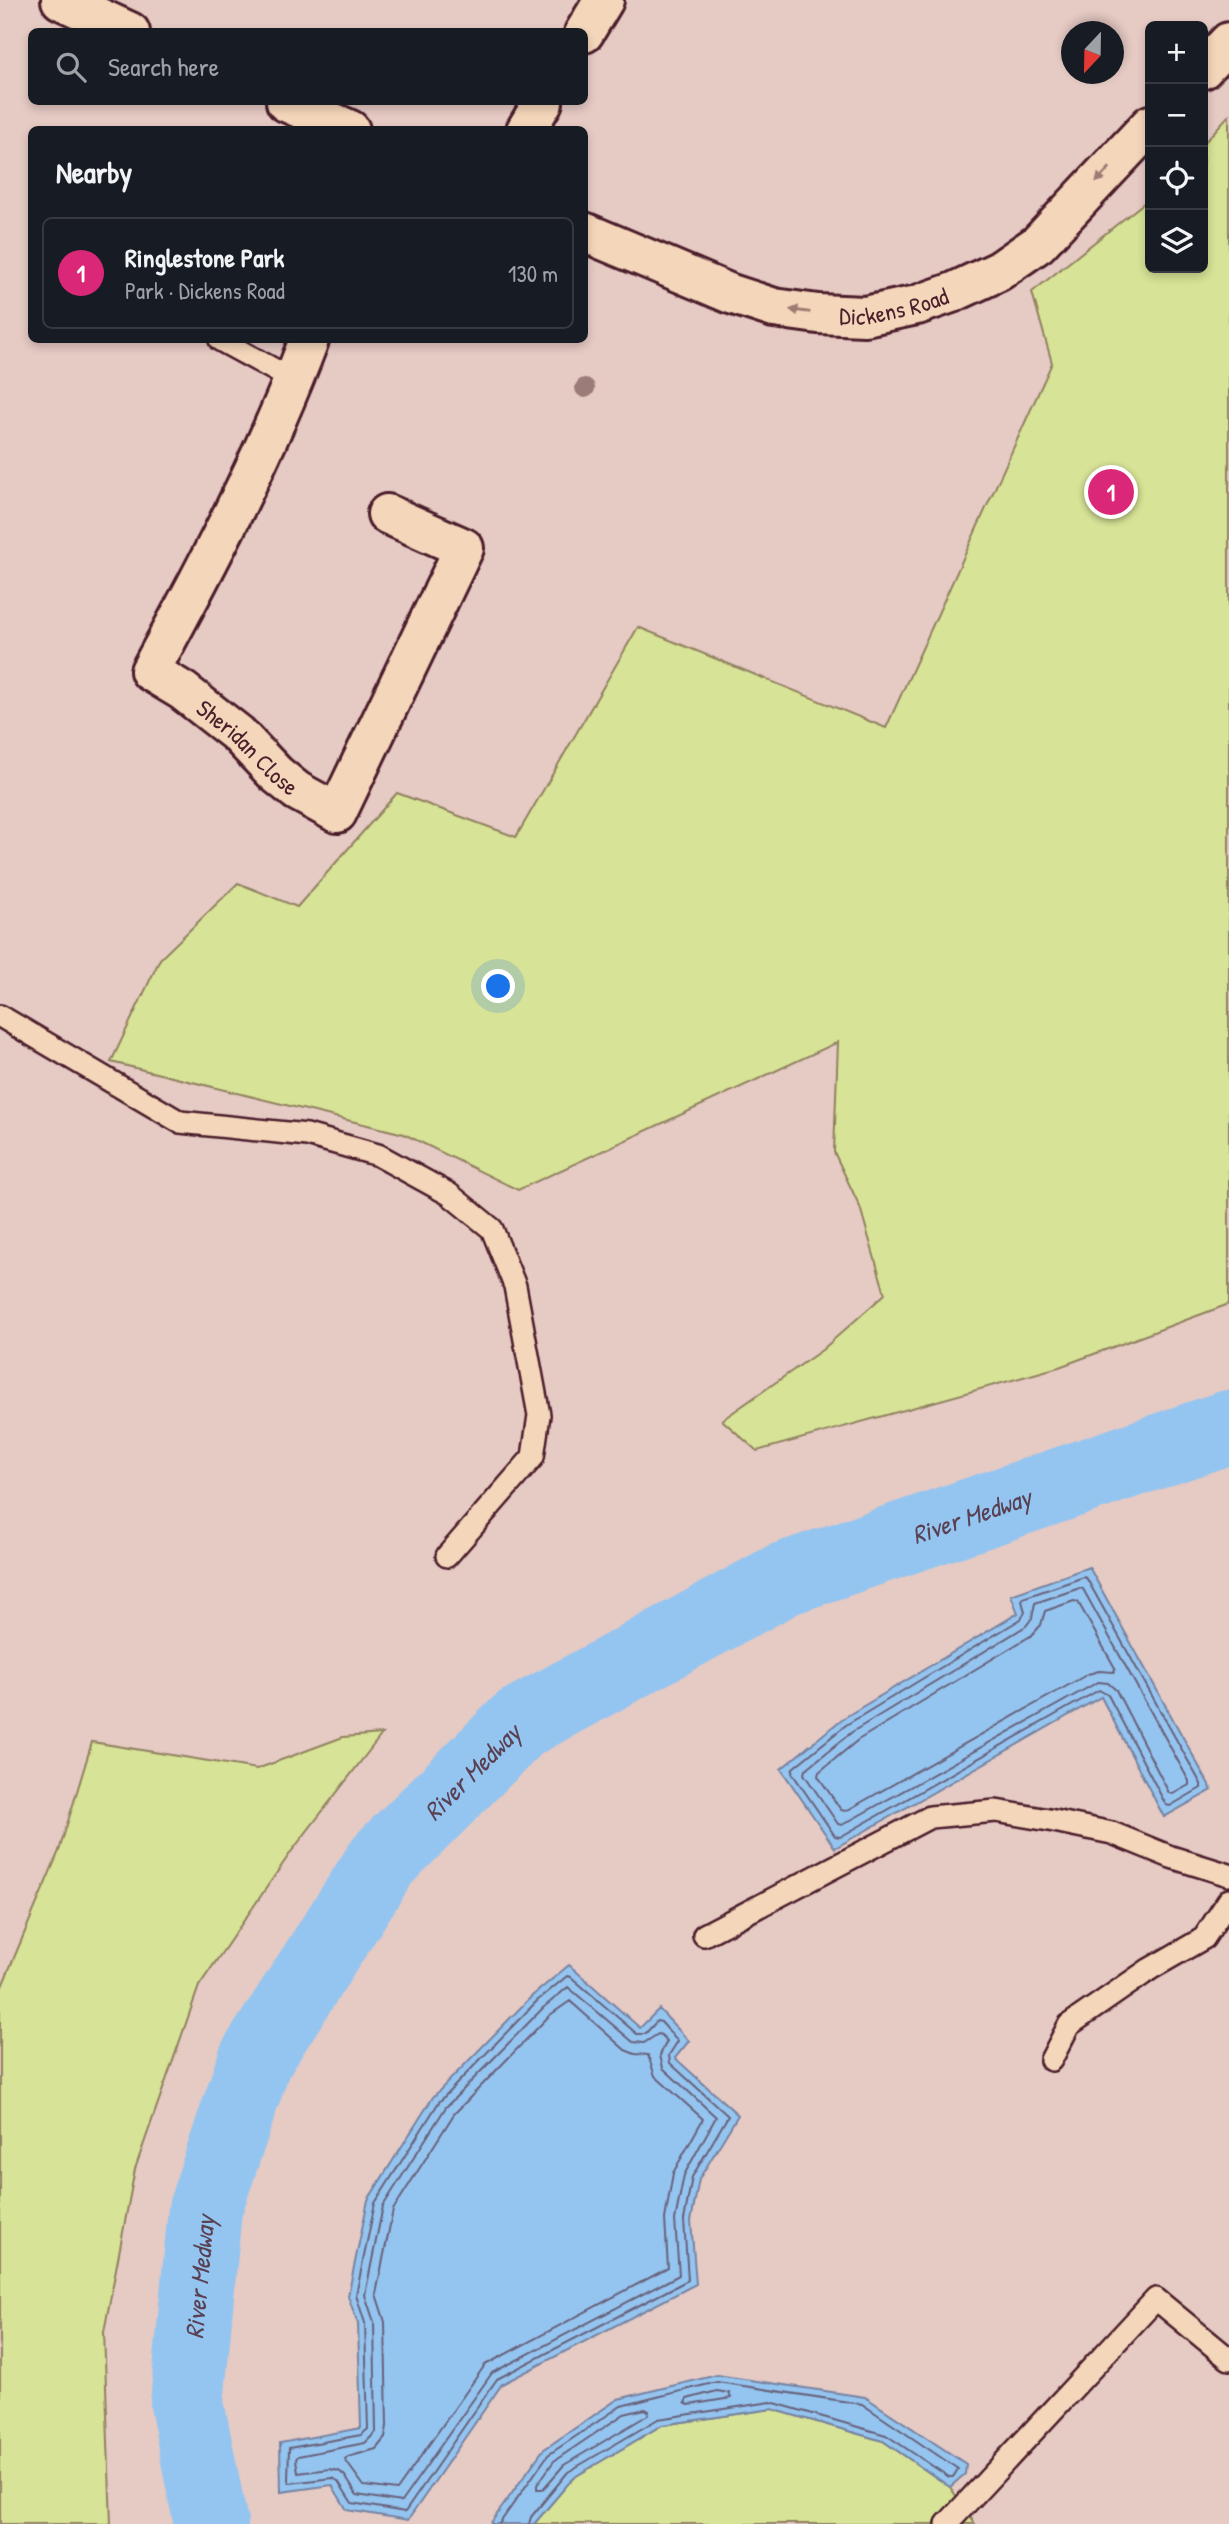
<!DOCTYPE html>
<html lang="en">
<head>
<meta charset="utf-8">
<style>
  body { margin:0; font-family:"Patrick Hand",sans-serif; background:#20242c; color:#f1f3f6 }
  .controls { position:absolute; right:21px; top:21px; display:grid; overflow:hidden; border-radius:10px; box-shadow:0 4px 10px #0003 }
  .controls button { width:63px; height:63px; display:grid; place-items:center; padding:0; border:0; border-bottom:2px solid #363941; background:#171b24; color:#f1f3f6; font:35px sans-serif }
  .compass { position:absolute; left:1061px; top:21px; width:63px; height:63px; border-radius:50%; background:#171b24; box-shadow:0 4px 10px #0003; rotate:202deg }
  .you { position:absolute; left:499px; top:987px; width:24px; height:24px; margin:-18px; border:5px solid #fff; border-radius:50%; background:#1a73e8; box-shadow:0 0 0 10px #1a73e833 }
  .badge { display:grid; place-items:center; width:46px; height:46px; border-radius:50%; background:#db2777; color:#fff; font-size:23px; font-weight:700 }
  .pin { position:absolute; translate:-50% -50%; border:4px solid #fff; box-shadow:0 2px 7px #0006 }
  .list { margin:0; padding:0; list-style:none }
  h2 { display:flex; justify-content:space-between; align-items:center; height:91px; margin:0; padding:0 28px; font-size:30px }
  h2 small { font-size:23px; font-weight:400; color:#9ea1a6 }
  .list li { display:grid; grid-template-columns:46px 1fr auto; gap:21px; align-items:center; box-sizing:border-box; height:112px; margin:0 14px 14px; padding:0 14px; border:2px solid #363941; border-radius:10px }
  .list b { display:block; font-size:26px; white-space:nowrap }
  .list p { margin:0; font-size:23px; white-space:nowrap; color:#9ea1a6 }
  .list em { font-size:23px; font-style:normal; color:#9ea1a6 }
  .icon { flex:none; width:38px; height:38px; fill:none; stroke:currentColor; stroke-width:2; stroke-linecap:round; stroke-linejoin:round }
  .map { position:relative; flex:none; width:1229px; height:2524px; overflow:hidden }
  .search { position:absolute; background:#171b24; box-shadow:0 4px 10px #0003; left:28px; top:28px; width:560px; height:77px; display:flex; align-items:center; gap:18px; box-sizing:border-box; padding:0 24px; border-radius:10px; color:#9ea1a6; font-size:26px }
  .panel { position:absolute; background:#171b24; box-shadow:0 4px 10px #0003; left:28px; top:126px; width:560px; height:217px; border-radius:10px }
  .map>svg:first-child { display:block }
  .green { fill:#d7e396; stroke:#908160; stroke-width:2 }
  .water { fill:#94c5f0; stroke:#7683a1; stroke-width:2 }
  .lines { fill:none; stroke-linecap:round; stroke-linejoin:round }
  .shore { stroke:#68617a; stroke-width:2 }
  .river { stroke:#94c5f0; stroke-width:74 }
  .service-casing { stroke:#4a1f2b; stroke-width:26 }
  .minor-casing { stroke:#4a1f2b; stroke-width:44 }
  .service { stroke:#f4d6ba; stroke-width:21 }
  .minor { stroke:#f4d6ba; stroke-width:38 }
  .tree { fill:#9c7c79 }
  .oneway { fill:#9f7a72 }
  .labels { text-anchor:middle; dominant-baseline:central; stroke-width:6; stroke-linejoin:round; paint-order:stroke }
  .street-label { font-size:24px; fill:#4a1f2b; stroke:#f4d6ba }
  .water-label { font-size:26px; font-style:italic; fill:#594052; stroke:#f4d6ba }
</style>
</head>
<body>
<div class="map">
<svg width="1229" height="2524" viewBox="0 0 1229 2524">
  <rect width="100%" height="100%" fill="#e6cac4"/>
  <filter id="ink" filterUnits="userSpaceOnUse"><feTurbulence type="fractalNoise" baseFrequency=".0143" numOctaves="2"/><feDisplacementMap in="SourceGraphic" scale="14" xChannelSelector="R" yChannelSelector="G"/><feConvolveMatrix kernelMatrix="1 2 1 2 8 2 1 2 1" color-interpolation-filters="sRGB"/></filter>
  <g filter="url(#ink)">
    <g class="green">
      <path d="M1229 115V1304L1059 1367 757 1451 722 1420 822 1350 885 1294 860 1207 834 1152 838 1042 518 1190 404 1134 111 1062 160 959 238 883 297 907 397 793 516 837 638 627 886 728 1052 363 1032 292 1150 198V268H1203V144Z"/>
      <path d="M382 1734 291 1852 199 1986 135 2169 104 2332 111 2524H0V1991L59 1851 92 1742 257 1769 343 1737Z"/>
      <path d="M772 2409 883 2441 950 2487 975 2524H534L573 2478 662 2425Z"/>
    </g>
    <g class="water">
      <path d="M1089 1567 1212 1790 1164 1817 1101 1697 835 1848 781 1769 842 1719 1018 1613 1011 1595Z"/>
      <path d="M569 1965 640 2028 659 2009 689 2041 675 2058 738 2115 699 2179 691 2221 696 2284 502 2384 408 2520 347 2510 332 2485 281 2492 280 2443 361 2428 358 2324 348 2296 368 2200 433 2097 532 1996Z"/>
      <path d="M717 2375 865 2397 966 2464 965 2474 950 2487 883 2441 772 2409 662 2425 573 2478 534 2524H490L543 2450 618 2399Z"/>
    </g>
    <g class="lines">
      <g class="shore">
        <path d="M1084 1577 1087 1579 1201 1784V1788L1170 1806 1166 1805 1108 1695 1099 1690 840 1837 835 1836 792 1773 793 1768 846 1725 1021 1619 1025 1612 1022 1601 1023 1598Z"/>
        <path d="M1080 1588 1083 1589 1189 1781V1785L1173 1794 1169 1793 1116 1690 1108 1683 1098 1682 842 1825 838 1824 804 1774 805 1770 852 1732 1026 1626 1032 1618 1035 1603Z"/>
        <path d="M1074 1601 1078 1602 1115 1668 1114 1672 1099 1671 1088 1674 846 1811 841 1810 818 1776 819 1772 858 1740 1032 1635 1041 1625 1045 1611Z"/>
        <path d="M567 1976 571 1977 637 2034H645L657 2021 661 2022 678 2041 669 2055 670 2063 728 2116 692 2177 684 2220 688 2280 497 2379 405 2512 352 2503 338 2481 333 2478 290 2483 288 2480 289 2448 361 2435 368 2429 365 2323 356 2295 375 2203 439 2102 537 2001Z"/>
        <path d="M568 1987 633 2042 644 2043 658 2034 661 2035 667 2041 660 2055 663 2068 716 2117 684 2175 675 2220 679 2275 492 2373 401 2502 357 2495 345 2476 339 2471 330 2469 298 2473 296 2459 298 2456 365 2443 376 2432 374 2322 365 2295 383 2206 446 2107 543 2008Z"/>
        <path d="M570 2001 625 2050 635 2054 648 2055 655 2076 703 2119 673 2173 665 2219 668 2268 485 2365 397 2490 364 2486 345 2460 348 2457 376 2449 385 2438 387 2426 385 2322 376 2294 393 2210 454 2114 550 2015Z"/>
        <path d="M717 2391 729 2393 731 2398 689 2405 685 2403 687 2399Z"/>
        <path d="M645 2409 649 2411 648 2415 564 2465 543 2489H537V2485L554 2461 624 2414Z"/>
        <path d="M499 2524 548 2455 621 2406 717 2382 862 2404 958 2469 953 2477H949L886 2435 771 2402 658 2419 568 2472 531 2517 529 2524"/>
      </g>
      <path class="river" id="s1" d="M211 2524 187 2404 205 2209 255 2060 383 1860 520 1723 784 1579 1229 1427"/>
      <g class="service-casing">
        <g id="service">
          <path d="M220 340 293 380"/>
          <path d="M0 1016 180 1122 307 1135 378 1155 449 1194 492 1229 515 1286 539 1415 533 1457 447 1556"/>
          <path d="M704 1935 930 1817 996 1811 1049 1820 1112 1833 1171 1857 1229 1875"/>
          <path d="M1051 2060 1069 2025 1150 1969 1204 1938 1229 1900"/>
          <path d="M947 2524 1156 2299 1229 2359"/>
        </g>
      </g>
      <g class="minor-casing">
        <g id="minor">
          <path d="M61 0 130 32"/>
          <path d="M584 33 604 0"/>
          <path d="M1203 69 1229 42"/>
          <path d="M286 102 350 130"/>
          <path d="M526 130 543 102"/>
          <path id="s2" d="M584 232 731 294 774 308 818 314 865 316 917 305 954 292 999 271 1038 244 1150 125"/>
          <path id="s3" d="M309 340C266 454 209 563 150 671L183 691 238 734 276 774 297 791 337 813 464 548 387 514"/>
        </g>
      </g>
      <use href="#service" class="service"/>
      <use href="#minor" class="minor"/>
    </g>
    <circle class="tree" cx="585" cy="388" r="10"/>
    <defs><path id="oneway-solid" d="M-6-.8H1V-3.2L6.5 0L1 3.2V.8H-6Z" transform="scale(1.75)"/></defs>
    <g class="oneway">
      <use href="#oneway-solid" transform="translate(1103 175) rotate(133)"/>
      <use href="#oneway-solid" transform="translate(800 311) rotate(-172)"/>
    </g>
  </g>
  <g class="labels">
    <g class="street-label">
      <text stroke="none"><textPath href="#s2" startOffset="326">Dickens Road</textPath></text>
      <text stroke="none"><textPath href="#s3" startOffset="492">Sheridan Close</textPath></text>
    </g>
    <g class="water-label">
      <text stroke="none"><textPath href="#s1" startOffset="1405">River Medway</textPath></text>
      <text stroke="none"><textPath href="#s1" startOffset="838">River Medway</textPath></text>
      <text stroke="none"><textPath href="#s1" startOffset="250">River Medway</textPath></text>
    </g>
  </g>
</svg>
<div class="controls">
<button>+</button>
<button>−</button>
<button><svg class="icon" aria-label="locate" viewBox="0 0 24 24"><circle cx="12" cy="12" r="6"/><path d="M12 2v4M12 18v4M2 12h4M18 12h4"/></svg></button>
<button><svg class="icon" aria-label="layers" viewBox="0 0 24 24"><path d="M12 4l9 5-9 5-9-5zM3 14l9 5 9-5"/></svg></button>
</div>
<svg class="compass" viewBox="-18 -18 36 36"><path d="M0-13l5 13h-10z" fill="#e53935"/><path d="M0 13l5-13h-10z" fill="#9ea1a6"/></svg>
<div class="you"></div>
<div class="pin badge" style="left:1111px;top:492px">1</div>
<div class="search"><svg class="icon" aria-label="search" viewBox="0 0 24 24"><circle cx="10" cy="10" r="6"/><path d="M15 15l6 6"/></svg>Search here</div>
<section class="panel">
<h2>Nearby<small></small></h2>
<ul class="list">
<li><span class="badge">1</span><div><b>Ringlestone Park</b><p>Park · Dickens Road</p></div><em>130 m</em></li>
</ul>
</section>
</div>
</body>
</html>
